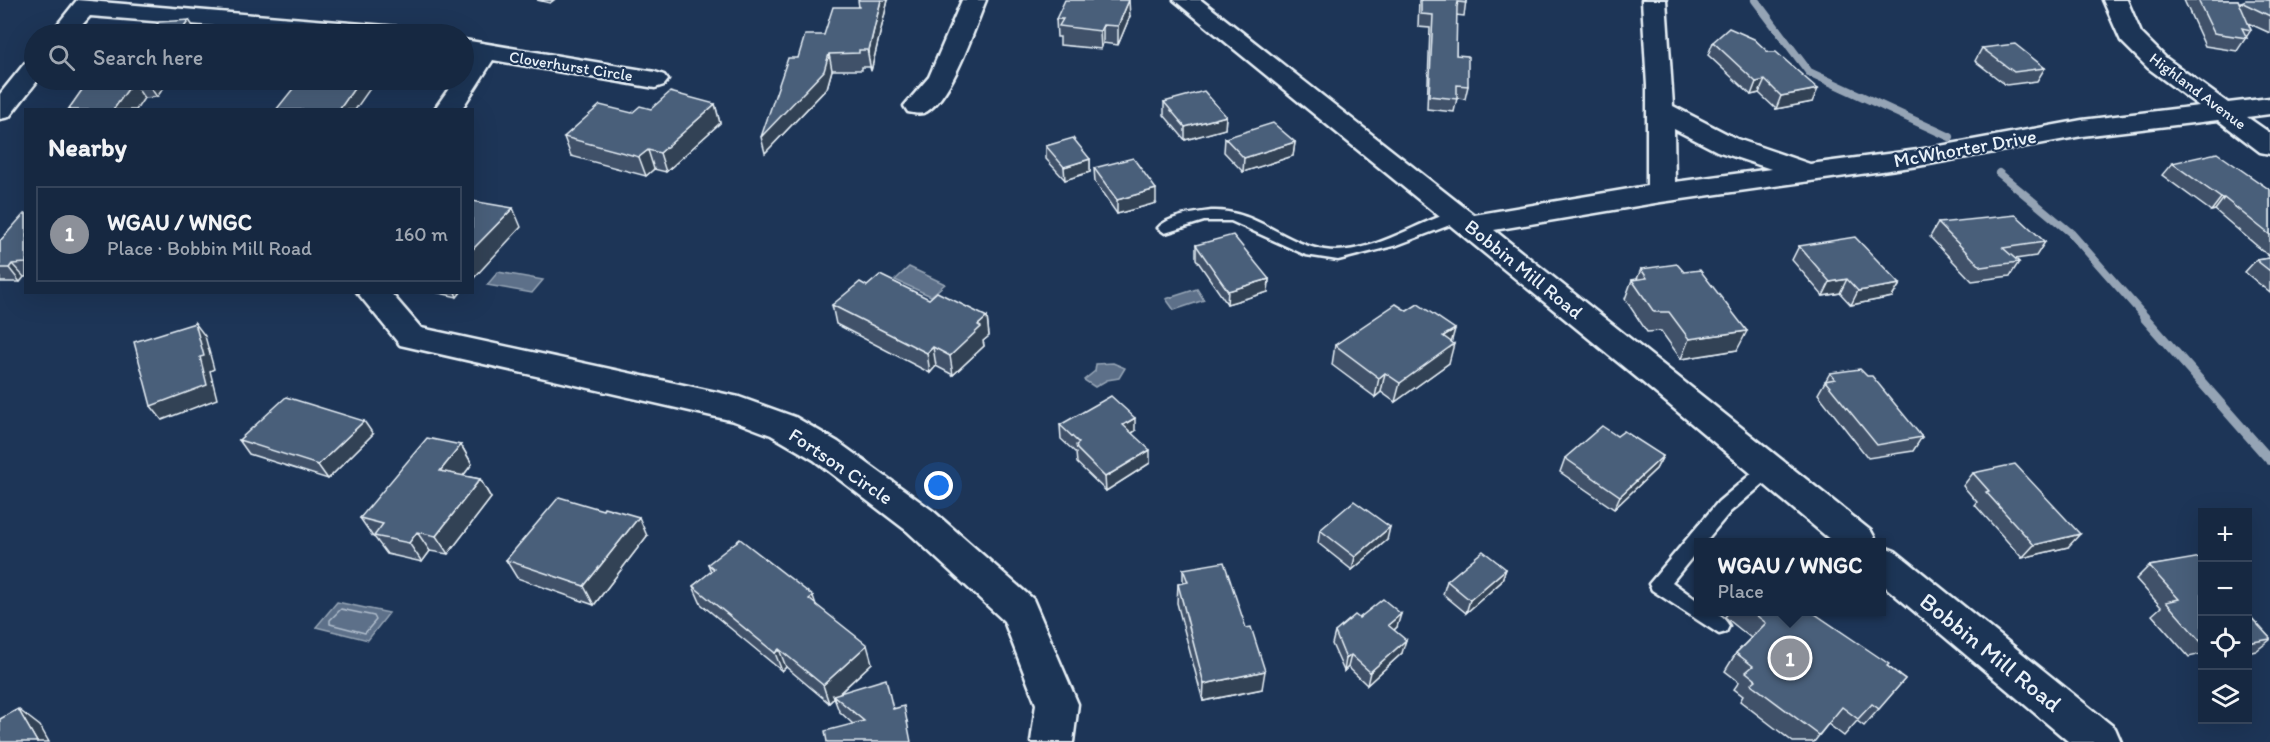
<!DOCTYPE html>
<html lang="en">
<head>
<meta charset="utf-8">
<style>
  body { margin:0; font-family:Itim,sans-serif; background:#1f3048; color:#f1f3f6 }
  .controls { position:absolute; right:18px; bottom:18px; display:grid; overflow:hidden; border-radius:0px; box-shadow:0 6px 24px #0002 }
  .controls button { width:54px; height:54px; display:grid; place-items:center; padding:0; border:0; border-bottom:2px solid #35445a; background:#162841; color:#f1f3f6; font:30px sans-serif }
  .you { position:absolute; left:939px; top:486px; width:21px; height:21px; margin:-15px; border:4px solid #fff; border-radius:50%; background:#1a73e8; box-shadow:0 0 0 9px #1a73e833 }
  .badge { display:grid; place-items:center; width:39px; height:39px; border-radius:50%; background:#8c9099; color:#fff; font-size:20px; font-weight:700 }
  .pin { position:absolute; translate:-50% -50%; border:3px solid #fff; box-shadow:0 2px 6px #0006 }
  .popup { position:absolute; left:1694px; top:538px; width:192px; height:78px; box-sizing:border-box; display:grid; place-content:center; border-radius:0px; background:#162841; filter:drop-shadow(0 2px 4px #0005); font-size:20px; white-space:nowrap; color:#9ea6b1 }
  .popup b { font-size:22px; color:#f1f3f6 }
  .popup::after { content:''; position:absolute; left:50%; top:100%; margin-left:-12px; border:12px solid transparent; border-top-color:#162841 }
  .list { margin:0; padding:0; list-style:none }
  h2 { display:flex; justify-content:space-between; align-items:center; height:78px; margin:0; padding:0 24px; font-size:26px }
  h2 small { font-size:20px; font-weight:400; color:#9ea6b1 }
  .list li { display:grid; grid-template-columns:39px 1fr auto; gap:18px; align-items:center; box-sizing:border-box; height:96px; margin:0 12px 12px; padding:0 12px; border:2px solid #35445a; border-radius:0px }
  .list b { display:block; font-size:22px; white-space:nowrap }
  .list p { margin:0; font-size:20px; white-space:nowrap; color:#9ea6b1 }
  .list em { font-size:20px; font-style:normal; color:#9ea6b1 }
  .icon { flex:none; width:33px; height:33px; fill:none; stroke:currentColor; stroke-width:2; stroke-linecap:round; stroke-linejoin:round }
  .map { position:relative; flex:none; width:2270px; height:742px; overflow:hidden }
  .search { position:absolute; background:#162841; box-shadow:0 6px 24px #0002; left:24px; top:24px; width:450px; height:66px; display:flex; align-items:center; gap:15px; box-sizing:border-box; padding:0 21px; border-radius:33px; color:#9ea6b1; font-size:22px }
  .panel { position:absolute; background:#162841; box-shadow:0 6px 24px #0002; left:24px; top:108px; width:450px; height:186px; border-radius:0px }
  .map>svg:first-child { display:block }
  .water { fill:#5d7089; stroke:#95a4b5; stroke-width:1.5 }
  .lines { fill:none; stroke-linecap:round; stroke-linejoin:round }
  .shore { stroke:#b0bdcc; stroke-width:1.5 }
  .stream-far1 { stroke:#95a4b5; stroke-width:8 }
  .stream { stroke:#95a4b5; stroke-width:10 }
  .service-casing { stroke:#e8f1f8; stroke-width:5 }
  .minor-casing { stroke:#e8f1f8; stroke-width:5 }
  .service { fill:#1d3557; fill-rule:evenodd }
  .minor { fill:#1d3557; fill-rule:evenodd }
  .wall { fill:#3f5169; stroke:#e8f1f8; stroke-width:1.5 }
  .shaded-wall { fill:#334255; stroke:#e8f1f8; stroke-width:1.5 }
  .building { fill:#495e7a; stroke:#e8f1f8; stroke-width:1.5 }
  .labels { text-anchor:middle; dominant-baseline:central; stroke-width:4.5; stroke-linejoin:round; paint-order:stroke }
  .far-street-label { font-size:16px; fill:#e8f1f8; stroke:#1d3557 }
  .street-label { font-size:20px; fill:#e8f1f8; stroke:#1d3557 }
  .near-street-label { font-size:24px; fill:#e8f1f8; stroke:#1d3557 }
</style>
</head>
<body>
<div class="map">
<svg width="2270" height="742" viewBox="0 0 2270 742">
  <rect width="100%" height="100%" fill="#1d3557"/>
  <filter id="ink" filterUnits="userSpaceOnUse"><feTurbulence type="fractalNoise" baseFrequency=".0167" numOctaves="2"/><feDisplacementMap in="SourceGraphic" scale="12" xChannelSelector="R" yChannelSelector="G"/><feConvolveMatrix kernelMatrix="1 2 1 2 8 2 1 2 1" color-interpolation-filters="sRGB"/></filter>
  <g filter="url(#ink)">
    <g class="water">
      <path d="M909 267 945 284 931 296 895 280Z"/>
      <path d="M498 272 543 280 532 293 487 285Z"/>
      <path d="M1197 289 1204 300 1174 310 1166 299Z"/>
      <path d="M1113 363 1125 368 1119 378 1107 380 1095 387 1084 380 1095 371 1096 364Z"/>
      <path d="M337 602 389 613 368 640 316 627Z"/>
    </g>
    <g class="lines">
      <path class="shore" d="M341 609 374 616 376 620 365 633 330 624V620Z"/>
      <g class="stream-far1">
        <path d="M1755 0 1809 72 1950 137"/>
        <path d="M1999 173 2071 233 2146 318"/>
      </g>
      <path class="stream" d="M2144 317 2270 460"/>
      <g class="service-casing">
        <g id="service">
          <path d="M1211 211C1255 209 1283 243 1324 250 1370 257 1415 222 1457 211L1464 216 1450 225 1397 245 1338 260 1306 255 1231 221H1204L1165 233 1158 228C1168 216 1196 213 1211 211Z"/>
          <path d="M1769 462 1775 464 1778 469 1775 474 1730 512 1705 542H1698V550L1672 582 1698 601V612C1712 612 1722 613 1729 626L1726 632 1719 634 1652 590 1649 584 1718 502 1763 464Z"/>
        </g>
      </g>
      <g class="minor-casing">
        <g id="minor">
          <path d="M77 0 398 27 407 29 410 34H315L90 16 74 34H50Z"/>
          <path d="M962 0H986C974 29 953 96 926 112 920 115 914 113 908 112L904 106 929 77Z"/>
          <path d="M1174 0H1201L1474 215 1647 186V86L1642 0H1666L1673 106 1737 139 1810 164 1918 150 2082 120 2199 106 2148 68 2121 41 2103 0H2127L2141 33 2166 58 2228 103 2270 98V114L2247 117 2270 133V154L2260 152 2218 120 2082 136 1918 166 1661 202 1494 230 1871 531 1877 542H1833L1641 381ZM1674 129 1717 151 1771 169 1675 182Z"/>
          <path d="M464 40 655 72 664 75 668 80 664 85 655 88 493 60 461 110H434L455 80H464V67L471 56 464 54Z"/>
          <path d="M34 60V80H38L9 117 0 119V94L25 63Z"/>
          <path d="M357 292H390L421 328 739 397 795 417 838 442 933 511 1033 599 1078 704 1073 742H1031L1036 704 1004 621 907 531 814 460 771 435 734 421 400 345Z"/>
          <path d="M1882 546 1895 551 2115 728 2121 742H2069L1882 584Z"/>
        </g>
      </g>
      <use href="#service" class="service"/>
      <use href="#minor" class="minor"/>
    </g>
    <g class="wall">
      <path d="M537 0H554L550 3Z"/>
      <path d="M888 0 871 71 870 67H862V70H832L827 88 765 153 798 58 859 7Z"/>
      <path d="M1419 0H1466L1464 16 1456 15V55L1468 86 1465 99 1457 98 1454 112 1427 109 1430 28 1418 27Z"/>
      <path d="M2184 0H2238L2240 4 2241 2 2270 0V33L2248 23 2251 30 2237 51 2205 46Z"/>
      <path d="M1130 16 1118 45 1103 43 1101 49 1060 45V37H1057L1056 19Z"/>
      <path d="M1713 42 1812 102 1776 109 1759 93 1751 95 1708 55Z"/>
      <path d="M1982 48 2045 68 2037 81 2006 85 1975 61Z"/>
      <path d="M89 80H169L157 97 144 98 136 110H68Z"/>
      <path d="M1164 102 1226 116 1225 129 1185 140 1164 115Z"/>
      <path d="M715 104 720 123 666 172 654 169 646 176 571 156 564 137 632 113 651 109Z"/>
      <path d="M1225 138 1295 142 1293 156 1243 172 1224 152Z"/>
      <path d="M1046 146 1090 159V172L1065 180 1046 159Z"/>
      <path d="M2172 163 2270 190V257L2215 210 2211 211 2162 175Z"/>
      <path d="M1094 168 1156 203 1117 214 1095 182Z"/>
      <path d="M26 214V277H24L20 282H0V241Z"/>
      <path d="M1938 223 2045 242 2036 256 2015 259 2019 262 2010 276 1972 281 1930 237Z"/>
      <path d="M1196 245 1269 279 1268 292 1227 304 1196 259Z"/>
      <path d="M1799 246 1900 284 1892 297 1851 305 1840 293 1823 296 1792 260Z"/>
      <path d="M2270 258V293L2245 272 2256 260Z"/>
      <path d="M1641 269 1737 350 1681 359 1661 331 1647 332 1625 299 1632 280 1637 279Z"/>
      <path d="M867 286 929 299 987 317 989 336 983 341 984 346 953 375 936 366 930 373 836 324 832 305Z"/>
      <path d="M435 292H461L457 297Z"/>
      <path d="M1451 342 1449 363 1395 402 1381 392 1375 397 1332 365 1335 345Z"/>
      <path d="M1830 373 1922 437 1913 451 1868 458 1818 394Z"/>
      <path d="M1060 425 1135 431 1132 433 1150 463 1106 491 1077 463 1076 453 1061 439Z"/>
      <path d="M373 434 328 479 249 454 239 440Z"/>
      <path d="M1617 436 1663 456 1656 469 1614 509 1560 472 1565 458Z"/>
      <path d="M461 445 472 464 463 476 480 479 491 498 448 554 430 551 422 562 387 554 375 538 373 537 360 518Z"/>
      <path d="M1973 473 2068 547 2022 558 1975 505 1977 502 1963 486Z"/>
      <path d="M1320 530 1387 540 1352 570 1318 543Z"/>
      <path d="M647 536 594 605 517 578 506 560Z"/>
      <path d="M2202 558V654L2189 657 2152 615 2161 607 2136 579 2149 566Z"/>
      <path d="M708 564 816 605 872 663 840 693 894 708 908 722 853 724 839 711 834 698 829 703 786 667 782 671 701 604 693 586 711 572Z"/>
      <path d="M1183 569 1246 628 1262 689 1203 701 1177 603 1178 584 1183 583Z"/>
      <path d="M1506 569 1501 582 1466 613 1443 594 1447 581Z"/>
      <path d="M1729 612H1812L1905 679 1864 726 1857 721 1844 736 1828 724 1814 742H1793L1740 701 1743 696 1734 689 1739 682 1725 671 1736 653 1751 638 1725 617Z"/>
      <path d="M2247 613 2270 638V640L2256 651 2247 653Z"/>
      <path d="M1359 618 1397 627 1394 630 1402 653 1367 685 1348 667 1344 671 1332 644 1335 632Z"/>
    </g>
    <g class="shaded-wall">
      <path d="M881 0H888L871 71 868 54Z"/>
      <path d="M1129 0 1130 16 1118 45V26Z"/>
      <path d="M189 20 198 34H179Z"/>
      <path d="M1103 25V43L1101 49 1100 31Z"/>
      <path d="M829 54 832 70 827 88 765 153 761 137Z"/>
      <path d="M147 80H169L157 97 146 81Z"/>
      <path d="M360 80H376L355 110H339Z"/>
      <path d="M1765 80 1759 93 1751 95 1756 82Z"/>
      <path d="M133 82 144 98 136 110H113Z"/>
      <path d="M1818 89 1812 102 1776 109 1781 96Z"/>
      <path d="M715 104 720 123 666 172 660 153Z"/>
      <path d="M1226 116 1225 129 1185 140V127Z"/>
      <path d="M1295 142 1293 156 1243 172 1244 158Z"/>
      <path d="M648 150 654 169 646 176 639 157Z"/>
      <path d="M1090 159V172L1065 180 1064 167Z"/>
      <path d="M1156 189V203L1117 214V200Z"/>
      <path d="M2221 198H2224L2215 210 2211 211Z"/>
      <path d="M513 208 521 227 472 280V250Z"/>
      <path d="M12 264 24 277 20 282 9 268Z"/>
      <path d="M1269 279 1268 292 1227 304 1228 291Z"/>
      <path d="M1847 279 1840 293 1823 296 1830 282Z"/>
      <path d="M1900 284 1892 297 1851 305 1858 291Z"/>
      <path d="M455 292H461L457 297Z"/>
      <path d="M987 317 989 336 983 341 984 346 953 375 950 356 978 325Z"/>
      <path d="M195 323 205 336 214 369 210 371 217 399 162 420 151 406 200 357Z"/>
      <path d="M1455 329 1450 347 1454 344 1449 363 1395 402 1400 383 1443 336Z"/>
      <path d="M1747 331 1737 350 1681 359 1689 339Z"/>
      <path d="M933 347 936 366 930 373 927 353Z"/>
      <path d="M1385 373 1381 392 1375 397 1379 378Z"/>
      <path d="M1135 418V431L1124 438 1123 425Z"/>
      <path d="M364 421 373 434 328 479 318 465Z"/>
      <path d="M461 445 472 464 452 490 440 471Z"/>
      <path d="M1150 450V463L1106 491 1105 477Z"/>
      <path d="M1663 456 1656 469 1614 509 1620 496Z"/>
      <path d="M480 479 491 498 448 554 436 536Z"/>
      <path d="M639 517 647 536 594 605 584 586Z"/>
      <path d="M1390 527 1387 540 1352 570 1355 557Z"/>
      <path d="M417 532 430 551 422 562 409 543Z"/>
      <path d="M2080 534 2068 547 2022 558 2034 545Z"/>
      <path d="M1506 569 1501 582 1466 613 1470 600Z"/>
      <path d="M813 596 819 614 809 599Z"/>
      <path d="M1401 614 1397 627 1385 638 1388 625Z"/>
      <path d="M1406 640 1402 653 1367 685 1370 672Z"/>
      <path d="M867 645 872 663 835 697 833 695 834 698 829 703 823 685Z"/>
      <path d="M779 649 786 667 782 671 775 653Z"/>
      <path d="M1351 655 1348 667 1344 671 1346 659Z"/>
      <path d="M1265 671 1262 689 1203 701 1204 684Z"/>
      <path d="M18 709 40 726 49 742H37Z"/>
    </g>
    <g class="building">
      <path d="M858 0H881L868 54 867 50H859V53L829 54 824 71 761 137 788 58H798L805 35H824L833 7H859Z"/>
      <path d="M1065 0H1129L1118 26 1103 25 1100 31 1059 26 1063 19H1056Z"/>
      <path d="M1421 0H1466V3L1458 2 1457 7 1456 55 1468 56V86L1457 85V99L1429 96 1433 15 1421 14Z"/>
      <path d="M2198 0H2238L2251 30 2242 28 2247 38 2214 33Z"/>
      <path d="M2246 0H2270V16L2241 2Z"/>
      <path d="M189 20 179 34H150L159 22Z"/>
      <path d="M1729 28 1754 39 1768 52H1776L1818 89 1781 96 1765 80 1756 82 1713 42Z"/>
      <path d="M2015 44 2045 68 2014 72 1982 48Z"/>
      <path d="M89 80H147L146 81 133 82 113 110H68Z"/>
      <path d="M300 80H360L339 110H276Z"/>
      <path d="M1204 91 1226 116 1185 127 1164 102Z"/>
      <path d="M670 92 715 104 660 153 648 150 639 157 564 137 600 105 632 113 640 106 651 109Z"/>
      <path d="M1273 123 1295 142 1244 158 1225 138Z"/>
      <path d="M1073 138 1090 159 1064 167 1046 146Z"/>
      <path d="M2217 153 2270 190V235L2224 198H2221L2172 163Z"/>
      <path d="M1133 158 1156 189 1117 200 1094 168Z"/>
      <path d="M472 201 513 208 472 250Z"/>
      <path d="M24 214H26V263L12 264 9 268H0V241Z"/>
      <path d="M2016 215 2045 242 2003 248 2019 262 1981 267 1938 223Z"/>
      <path d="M1233 235 1269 279 1228 291 1196 245Z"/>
      <path d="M1855 237 1900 284 1858 291 1847 279 1830 282 1799 246Z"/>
      <path d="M2270 258V271L2256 260Z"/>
      <path d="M1677 264 1684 272 1700 270 1747 331 1689 339 1669 312H1654L1632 280 1647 278 1641 269Z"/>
      <path d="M880 275 929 299 937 292 987 317 978 325 981 327 950 356 933 347 927 353 832 305 860 282 867 286Z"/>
      <path d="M1396 304 1407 311 1418 304 1455 329 1443 336 1454 344 1400 383 1385 373 1379 378 1335 345Z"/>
      <path d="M195 323 204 356 200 357 207 385 151 406 134 342Z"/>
      <path d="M1860 369 1867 376H1872L1922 437 1877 445 1825 381 1835 379 1830 373Z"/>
      <path d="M1111 396 1135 418 1123 425 1150 450 1105 477 1077 449 1076 445 1079 443 1060 425Z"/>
      <path d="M286 397 364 421 318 465 239 440Z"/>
      <path d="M1602 426 1617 436 1624 431 1663 456 1620 496 1565 458Z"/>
      <path d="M427 438 461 445 440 471 480 479 436 536 417 532 409 543 374 536 383 524 360 518Z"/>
      <path d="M2015 464 2080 534 2034 545 1986 492 1989 491 1973 473Z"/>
      <path d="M559 497 603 510 604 507 639 517 584 586 506 560Z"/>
      <path d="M1354 501 1390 527 1355 557 1320 530Z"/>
      <path d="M740 539 813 596 809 599 867 645 823 685 779 649 775 653 693 586 714 569 708 564Z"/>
      <path d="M1483 551 1506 569 1470 600 1447 581Z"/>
      <path d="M2201 557 2202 558V643L2166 602 2179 599 2149 566Z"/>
      <path d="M1224 562 1246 628 1251 627 1265 671 1204 684 1178 584 1188 582 1183 569Z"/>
      <path d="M1383 599 1401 614 1388 625 1406 640 1370 672 1351 655 1346 659 1335 632 1355 615 1359 618Z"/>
      <path d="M1752 612H1812L1889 664 1887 666 1905 679 1879 709 1872 704 1858 719 1842 707 1819 735 1751 684 1756 680 1746 672 1753 666 1736 653 1766 623Z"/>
      <path d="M2247 613 2270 638V639L2247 643Z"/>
      <path d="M886 679 893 709 904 706 911 742H827L825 731 864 721 833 695Z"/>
      <path d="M18 709 37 742H0V719Z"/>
    </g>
  </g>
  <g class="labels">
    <g class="far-street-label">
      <text transform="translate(571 66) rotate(9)">Cloverhurst Circle</text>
      <text transform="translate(2198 91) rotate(37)">Highland Avenue</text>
    </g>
    <g class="street-label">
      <text transform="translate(1965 148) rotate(-10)">McWhorter Drive</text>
      <text transform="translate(1524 269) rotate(39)">Bobbin Mill Road</text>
      <text transform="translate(841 466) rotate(34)">Fortson Circle</text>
    </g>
    <g class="near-street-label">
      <text transform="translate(1991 652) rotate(39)">Bobbin Mill Road</text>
    </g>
  </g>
</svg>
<div class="controls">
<button>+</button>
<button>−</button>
<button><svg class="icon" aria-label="locate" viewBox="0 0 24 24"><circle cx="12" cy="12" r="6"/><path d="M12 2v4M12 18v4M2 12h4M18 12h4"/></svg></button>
<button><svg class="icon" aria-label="layers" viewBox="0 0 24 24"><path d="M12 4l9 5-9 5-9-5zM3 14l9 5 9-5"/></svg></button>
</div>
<div class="you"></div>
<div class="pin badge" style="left:1790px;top:658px">1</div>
<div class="popup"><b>WGAU / WNGC</b>Place</div>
<div class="search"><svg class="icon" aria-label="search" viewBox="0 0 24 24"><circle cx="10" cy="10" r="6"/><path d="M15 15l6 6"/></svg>Search here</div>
<section class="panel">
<h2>Nearby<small></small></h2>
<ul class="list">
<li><span class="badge">1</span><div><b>WGAU / WNGC</b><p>Place · Bobbin Mill Road</p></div><em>160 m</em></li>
</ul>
</section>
</div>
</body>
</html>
